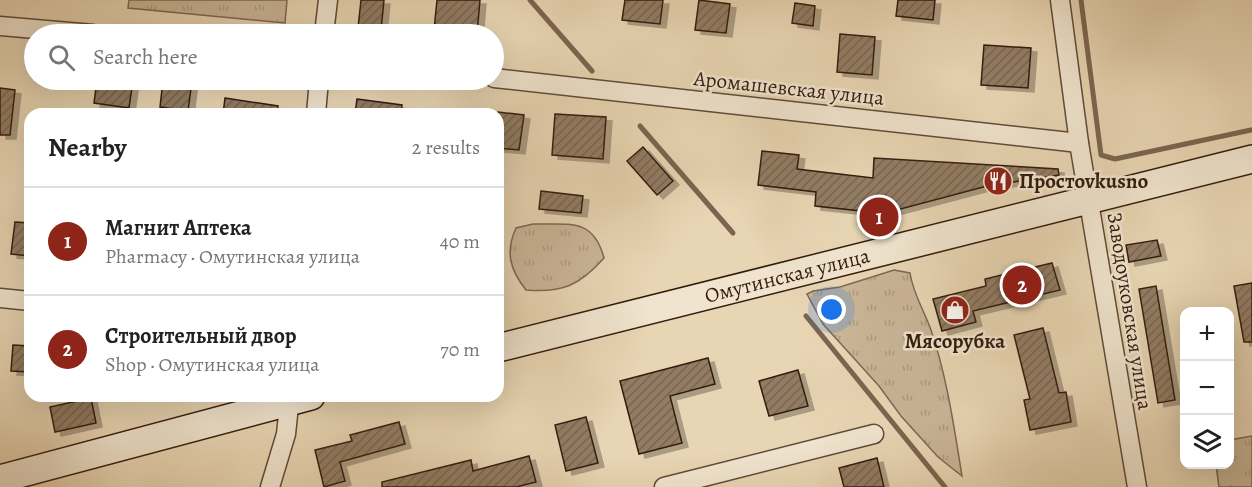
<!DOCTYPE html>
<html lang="en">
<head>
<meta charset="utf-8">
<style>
  body { margin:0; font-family:Alegreya,serif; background:#f6f6f6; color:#222 }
  .controls { position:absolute; right:18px; bottom:18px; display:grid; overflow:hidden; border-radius:12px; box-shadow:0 6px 24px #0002 }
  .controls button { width:54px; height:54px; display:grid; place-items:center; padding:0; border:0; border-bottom:2px solid #e0e0e0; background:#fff; color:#222; font:30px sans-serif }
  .you { position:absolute; left:832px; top:310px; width:21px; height:21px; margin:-15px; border:4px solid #fff; border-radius:50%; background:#1a73e8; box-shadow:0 0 0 9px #1a73e833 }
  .badge { display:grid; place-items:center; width:39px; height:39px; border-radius:50%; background:#8f2418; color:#fff; font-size:20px; font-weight:700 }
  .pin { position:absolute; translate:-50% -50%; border:3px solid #fff; box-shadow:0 2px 6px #0006 }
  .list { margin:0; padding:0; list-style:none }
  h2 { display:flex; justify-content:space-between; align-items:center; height:78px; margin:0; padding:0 24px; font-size:26px }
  h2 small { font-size:20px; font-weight:400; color:#767676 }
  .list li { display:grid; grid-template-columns:39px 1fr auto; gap:18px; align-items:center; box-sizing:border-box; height:108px; padding:0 24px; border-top:2px solid #e0e0e0 }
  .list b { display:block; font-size:22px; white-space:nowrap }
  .list p { margin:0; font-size:20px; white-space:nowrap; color:#767676 }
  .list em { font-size:20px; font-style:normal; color:#767676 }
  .icon { flex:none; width:33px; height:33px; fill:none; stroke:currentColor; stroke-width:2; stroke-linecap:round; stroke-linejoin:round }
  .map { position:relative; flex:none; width:1252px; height:487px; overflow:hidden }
  .search { position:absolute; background:#fff; box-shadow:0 6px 24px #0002; left:24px; top:24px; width:480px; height:66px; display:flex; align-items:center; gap:15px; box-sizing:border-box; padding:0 21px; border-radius:33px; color:#767676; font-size:22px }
  .panel { position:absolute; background:#fff; box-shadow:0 6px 24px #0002; left:24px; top:108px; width:480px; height:294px; border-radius:18px }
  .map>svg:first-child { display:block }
  .grass { fill:url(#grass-tufts); stroke:#7e6853; stroke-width:1.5 }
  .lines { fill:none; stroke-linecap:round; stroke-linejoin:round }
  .stream { stroke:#7b6550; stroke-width:5 }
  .building { fill:url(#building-hatch); stroke:#341b0f; stroke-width:1.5; filter:url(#shadow) }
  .street-casing { stroke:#614a38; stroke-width:21 }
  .secondary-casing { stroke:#341b0f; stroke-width:30 }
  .street { stroke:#f0e4ce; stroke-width:18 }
  .secondary { stroke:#f0e4ce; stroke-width:27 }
  .labels { text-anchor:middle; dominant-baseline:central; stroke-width:5; stroke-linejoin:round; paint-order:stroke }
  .street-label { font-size:21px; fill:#341b0f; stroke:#f0e4ce }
  .poi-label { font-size:21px; font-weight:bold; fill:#341b0f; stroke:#f0e4ce; text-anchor:start }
</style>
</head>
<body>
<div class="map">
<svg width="1252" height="487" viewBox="0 0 1252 487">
  <defs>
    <pattern id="grass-tufts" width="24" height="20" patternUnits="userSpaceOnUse" patternTransform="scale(1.5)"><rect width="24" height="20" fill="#c9b597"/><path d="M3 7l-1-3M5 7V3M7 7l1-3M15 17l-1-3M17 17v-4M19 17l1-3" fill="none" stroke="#ad9b81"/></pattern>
    <pattern id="building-hatch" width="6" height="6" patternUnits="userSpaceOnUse" patternTransform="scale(1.5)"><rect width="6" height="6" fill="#927c64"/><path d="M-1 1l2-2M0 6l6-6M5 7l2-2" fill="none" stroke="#786551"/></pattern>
    <filter id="shadow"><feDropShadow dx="6" dy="4" stdDeviation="0" flood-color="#0004"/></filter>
  </defs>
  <rect width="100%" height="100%" fill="#e8d5b3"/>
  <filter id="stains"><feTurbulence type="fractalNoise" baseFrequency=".00333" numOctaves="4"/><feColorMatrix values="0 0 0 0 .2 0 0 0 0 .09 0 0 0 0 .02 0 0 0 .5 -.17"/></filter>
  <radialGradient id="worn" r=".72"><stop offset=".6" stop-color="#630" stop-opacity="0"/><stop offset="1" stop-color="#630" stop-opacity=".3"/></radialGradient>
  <g class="grass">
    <path d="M129 0H287L285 23 128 8Z"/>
    <path d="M533 224C569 225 593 217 604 258 580 285 563 293 526 290 510 270 505 252 516 228Z"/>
    <path d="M894 270 910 273C913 294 924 310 931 330 947 377 954 427 962 476L938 457 901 416 879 386 823 324 807 294 813 291 840 287Z"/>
    <path d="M1252 436V487H1219L1216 465 1230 464V440Z"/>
  </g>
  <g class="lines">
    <g class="stream">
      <path d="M530 0 592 71"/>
      <path d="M1081 0 1101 155 1115 159 1251 130"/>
      <path d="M640 126 733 233"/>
      <path d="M806 316 945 487"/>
    </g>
  </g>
  <g class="building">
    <path d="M361 0H384L381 30 358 28Z"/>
    <path d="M437 0H480L477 34 434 30Z"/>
    <path d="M625 0H663L660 24 622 20Z"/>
    <path d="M699 0 730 4 726 33 695 30Z"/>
    <path d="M898 0H935L933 20 896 16Z"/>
    <path d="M795 3 815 6 813 26 792 23Z"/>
    <path d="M840 34 875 37 872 75 837 72Z"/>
    <path d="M984 45 1031 48 1028 88 981 85Z"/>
    <path d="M97 80H133L129 108 94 103Z"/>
    <path d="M163 80 192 81 188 111 160 107Z"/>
    <path d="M0 88 15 90 10 135H0Z"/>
    <path d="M225 98 278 106 277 114H223Z"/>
    <path d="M357 99 402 105 401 114H355Z"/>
    <path d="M498 112 524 115 519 150 498 148Z"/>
    <path d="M555 114 606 117 603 159 552 155Z"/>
    <path d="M643 147 673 181 657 195 627 161Z"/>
    <path d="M762 151 799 155 797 169 873 178 874 158 1058 169 1059 175 987 186 889 212V217L870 222V212L815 206 816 192 758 185Z"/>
    <path d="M541 191 583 196 581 213 539 209Z"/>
    <path d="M15 222 30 223V256L11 254Z"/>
    <path d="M1157 240 1161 256 1129 262 1126 245Z"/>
    <path d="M1052 263 1060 290 973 311 976 322 942 331 933 299 986 286 985 279Z"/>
    <path d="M1252 283V342H1244L1234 286Z"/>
    <path d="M1156 286 1175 400 1158 403 1139 289Z"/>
    <path d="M1043 328 1059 393 1066 392 1071 422 1030 430 1024 400 1030 399 1014 335Z"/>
    <path d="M13 345 30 346V372L11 371Z"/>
    <path d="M708 358 715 384 670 396 682 443 639 454 620 381Z"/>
    <path d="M798 370 808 406 769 416 759 381Z"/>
    <path d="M91 398 96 423 55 432 50 407Z"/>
    <path d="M586 417 598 463 566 471 555 425Z"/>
    <path d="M399 422 405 444 340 462 345 481 324 487 315 450 352 441 350 435Z"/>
    <path d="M529 456 536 482 516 487H382V482L471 460 473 471Z"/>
    <path d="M877 458 884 487H844L839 468Z"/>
  </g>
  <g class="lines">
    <g class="street-casing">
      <g id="street">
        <path d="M1060 0 1079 143 1137 487"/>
        <path d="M0 26 93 34"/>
        <path d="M324 34 328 0"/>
        <path d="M494 78 1079 143"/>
        <path d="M316 114 319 80"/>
        <path d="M0 298 30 301"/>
        <path d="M270 487 286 434 290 396"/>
        <path d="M664 487 874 434"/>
      </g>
    </g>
    <g class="secondary-casing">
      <g id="secondary">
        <path id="s1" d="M498 348 1252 159"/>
        <path d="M0 479 311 396"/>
      </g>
    </g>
    <use href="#street" class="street"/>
    <use href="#secondary" class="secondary"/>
  </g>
  <defs>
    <g id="restaurant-disc" transform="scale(1.5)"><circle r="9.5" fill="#8f2418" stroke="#f0e4ce"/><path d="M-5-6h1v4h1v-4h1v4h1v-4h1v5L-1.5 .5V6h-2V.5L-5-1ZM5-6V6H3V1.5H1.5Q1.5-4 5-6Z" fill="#fff"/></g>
    <g id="shop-disc" transform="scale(1.5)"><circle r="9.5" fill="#8f2418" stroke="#f0e4ce"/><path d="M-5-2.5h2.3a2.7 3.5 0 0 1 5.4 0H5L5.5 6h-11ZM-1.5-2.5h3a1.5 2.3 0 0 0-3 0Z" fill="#fff"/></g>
  </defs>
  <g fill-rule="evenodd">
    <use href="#restaurant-disc" x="998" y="181"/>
    <use href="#shop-disc" x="955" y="310"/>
  </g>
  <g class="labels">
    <g class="street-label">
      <text transform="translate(789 88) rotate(6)">Аромашевская улица</text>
      <text stroke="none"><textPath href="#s1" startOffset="298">Омутинская улица</textPath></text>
      <text transform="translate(1130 311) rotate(81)">Заводоуковская улица</text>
    </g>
    <g class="poi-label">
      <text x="1019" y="181">Простоvkusno</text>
      <text x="955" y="341" text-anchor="middle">Мясорубка</text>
    </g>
  </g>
  <rect width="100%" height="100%" filter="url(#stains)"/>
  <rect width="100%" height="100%" fill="url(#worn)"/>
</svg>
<div class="controls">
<button>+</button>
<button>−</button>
<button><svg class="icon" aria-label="layers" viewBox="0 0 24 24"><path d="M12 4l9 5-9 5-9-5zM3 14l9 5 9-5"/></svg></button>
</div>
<div class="you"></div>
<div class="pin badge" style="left:879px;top:217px">1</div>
<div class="pin badge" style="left:1022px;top:285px">2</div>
<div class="search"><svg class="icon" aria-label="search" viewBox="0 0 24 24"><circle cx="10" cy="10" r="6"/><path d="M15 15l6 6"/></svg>Search here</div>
<section class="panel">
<h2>Nearby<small>2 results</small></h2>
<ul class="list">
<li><span class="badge">1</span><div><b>Магнит Аптека</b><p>Pharmacy · Омутинская улица</p></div><em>40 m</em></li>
<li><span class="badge">2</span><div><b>Строительный двор</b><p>Shop · Омутинская улица</p></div><em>70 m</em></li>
</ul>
</section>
</div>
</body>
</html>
